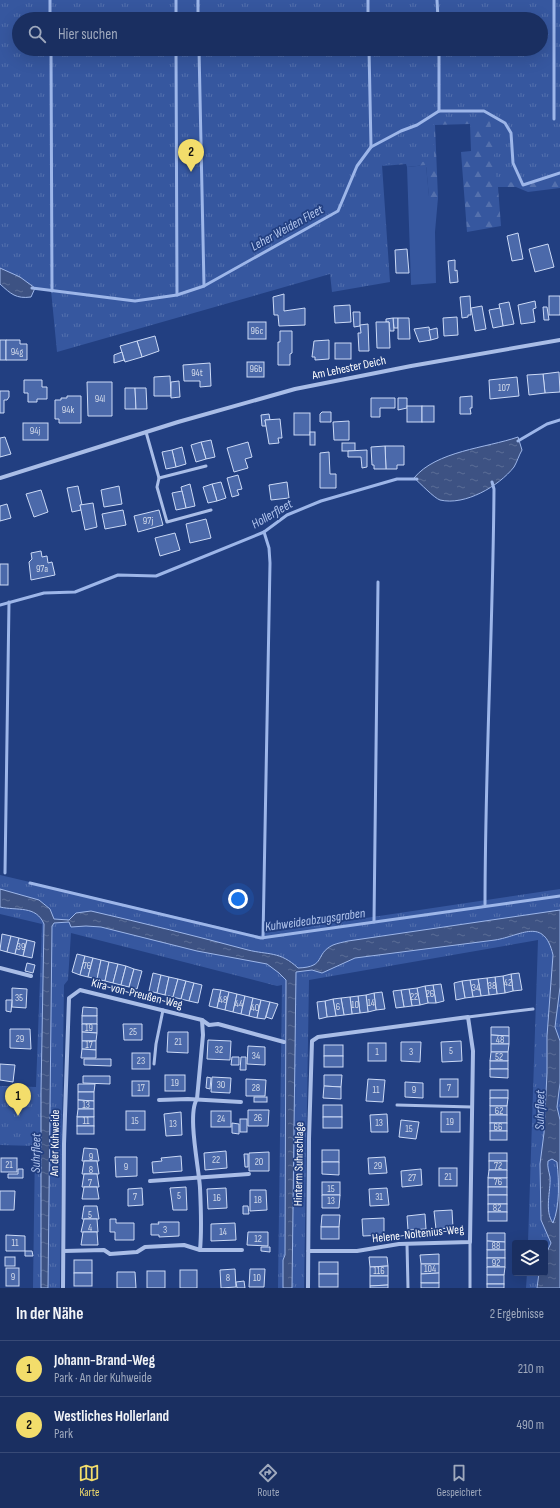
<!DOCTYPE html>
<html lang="de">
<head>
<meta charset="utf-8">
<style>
  body { margin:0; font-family:"Sofia Sans Condensed",sans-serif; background:#273b6a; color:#f1f3f6 }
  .controls { position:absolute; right:12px; bottom:12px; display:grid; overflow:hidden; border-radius:4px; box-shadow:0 4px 16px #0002 }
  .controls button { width:36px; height:36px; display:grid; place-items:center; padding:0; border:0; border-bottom:1px solid #384a76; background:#1a2f61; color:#f1f3f6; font:20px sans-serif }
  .you { position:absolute; left:238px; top:899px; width:14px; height:14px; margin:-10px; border:3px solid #fff; border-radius:50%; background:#1a73e8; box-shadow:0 0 0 6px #1a73e833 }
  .badge { display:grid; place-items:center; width:26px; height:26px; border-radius:50%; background:#f3dd6b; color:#111; font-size:13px; font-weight:700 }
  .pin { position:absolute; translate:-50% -33px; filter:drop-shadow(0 1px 2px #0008) }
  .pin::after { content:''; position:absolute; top:21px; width:14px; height:12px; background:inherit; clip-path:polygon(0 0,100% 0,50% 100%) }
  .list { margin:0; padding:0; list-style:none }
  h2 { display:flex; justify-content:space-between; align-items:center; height:52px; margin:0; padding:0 16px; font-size:17px }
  h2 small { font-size:13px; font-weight:400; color:#9fa9bd }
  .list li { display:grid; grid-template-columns:26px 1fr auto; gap:12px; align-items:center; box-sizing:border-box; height:56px; padding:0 16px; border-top:1px solid #384a76 }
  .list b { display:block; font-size:15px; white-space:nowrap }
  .list p { margin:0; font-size:13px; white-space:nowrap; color:#9fa9bd }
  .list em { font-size:13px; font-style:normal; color:#9fa9bd }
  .icon { flex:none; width:22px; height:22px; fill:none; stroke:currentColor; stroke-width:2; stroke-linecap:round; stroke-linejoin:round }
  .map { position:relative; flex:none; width:560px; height:1288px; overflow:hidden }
  .search { position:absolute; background:#1a2f61; box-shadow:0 4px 16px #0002; left:12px; right:12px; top:12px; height:44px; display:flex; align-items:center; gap:10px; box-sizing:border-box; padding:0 14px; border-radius:22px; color:#9fa9bd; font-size:15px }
  .sheet { height:164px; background:#1a2f61 }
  nav { display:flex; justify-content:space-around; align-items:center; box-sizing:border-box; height:56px; border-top:1px solid #384a76; background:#1a2f61; font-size:11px; color:#9fa9bd }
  nav a { display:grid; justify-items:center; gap:2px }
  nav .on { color:#f3dd6b }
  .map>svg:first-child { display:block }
  .grass { fill:#36579f }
  .forest { fill:url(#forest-firs) }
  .park { fill:url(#park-tufts); fill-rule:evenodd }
  .water { fill:url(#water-ripples); stroke:#9db6e9; fill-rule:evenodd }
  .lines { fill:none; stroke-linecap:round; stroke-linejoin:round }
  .stream { stroke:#9db6e9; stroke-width:3 }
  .building { fill:#4b69aa; stroke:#ccdaf6 }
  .service { stroke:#a9bde7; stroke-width:3 }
  .minor { stroke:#a9bde7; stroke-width:4 }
  .labels { text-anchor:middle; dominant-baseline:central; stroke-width:3.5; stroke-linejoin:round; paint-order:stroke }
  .number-label { font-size:10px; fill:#d2daea }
  .street-label { font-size:12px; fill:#fff; stroke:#223f81 }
  .water-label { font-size:13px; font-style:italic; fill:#b4c7ef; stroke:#223f81 }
</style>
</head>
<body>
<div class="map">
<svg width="560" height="1288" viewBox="0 0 560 1288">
  <defs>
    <pattern id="forest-firs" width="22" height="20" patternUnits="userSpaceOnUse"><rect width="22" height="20" fill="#36579f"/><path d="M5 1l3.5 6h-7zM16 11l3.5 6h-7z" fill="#5470ad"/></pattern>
    <pattern id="park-tufts" width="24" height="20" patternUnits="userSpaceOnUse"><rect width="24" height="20" fill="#36579f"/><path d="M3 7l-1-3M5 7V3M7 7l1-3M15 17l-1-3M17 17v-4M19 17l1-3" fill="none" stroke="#5470ad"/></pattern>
    <pattern id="water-ripples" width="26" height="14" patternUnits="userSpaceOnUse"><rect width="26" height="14" fill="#3d5283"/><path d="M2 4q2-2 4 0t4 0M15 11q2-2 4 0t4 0" fill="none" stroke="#5a6c96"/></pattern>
  </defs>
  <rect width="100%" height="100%" fill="#223f81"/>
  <path class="grass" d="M426 165 429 196 438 198 435 232 436 283 411 285 407 167Z"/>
  <path class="forest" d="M436 107 489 109 560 173V188L528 192 516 187H498L501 226 467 232 461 152 471 151 470 124 435 125 438 198 429 197 426 165 407 167 406 164 383 166 369 158Z"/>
  <g class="park">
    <path d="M0 0H560V180L497 183 490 119 434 121V161L382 165 390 282 332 292 330 274 57 352 51 290 26 287 0 276ZM19 19H541V49H19Z"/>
    <path d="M0 875 259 936 265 933 560 889V1288H526L527 1273H545V1243H528L538 940 309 980 304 1288H278L282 985 277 986 71 933 68 980 64 985 60 1288H33L35 1146 0 1145V1086L36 1087 42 924 0 914Z"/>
  </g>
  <g class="water">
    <path d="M0 268 20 277 35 288 31 297C16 299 11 294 0 284Z"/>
    <path d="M518 437 522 450C519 455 517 462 514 467 499 486 465 506 440 500 434 498 420 483 414 478 436 451 486 448 518 437Z"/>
    <path d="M0 889 39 900 50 909 54 919 69 920 76 913 91 911C143 923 196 936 248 950 268 955 280 951 298 968 327 967 314 954 333 945 338 943 344 942 348 941L560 910V987L555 1027 560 1041V1083L557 1107 560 1120V1288H537L539 1273H545V1256L551 1243 541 1220 540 1164 544 1133 547 1073V1036L553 955C544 916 521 936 495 940L355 958 322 973 312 970 296 972 292 1288H283V1260L285 1255 286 980 279 973 267 964 197 951 101 927 86 926 71 927 69 922 54 923 52 926 48 1288H41V1092L44 924C36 905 17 911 0 907ZM552 1159 557 1162C559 1181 560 1206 553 1223 544 1211 551 1191 550 1177 549 1171 547 1167 548 1161Z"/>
  </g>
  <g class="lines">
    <g class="stream">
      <path d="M50 0V19"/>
      <path d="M176 0V19"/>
      <path d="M198 0V19"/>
      <path d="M368 0V19"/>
      <path d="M437 0 438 19"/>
      <path d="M554 0V119"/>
      <path d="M51 49 52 291"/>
      <path d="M176 49 177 295"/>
      <path d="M199 49 204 286"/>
      <path d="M369 49 371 147"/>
      <path d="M439 111V49"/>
      <path d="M32 288 135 301 177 295 204 286 338 211 357 166 371 147 401 131 417 125 439 111H484L505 123 511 133 513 163 523 185 560 173"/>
      <path d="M518 441 547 424 560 420"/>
      <path d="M0 605 44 593 75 592 118 575 156 576 264 532 287 515 321 501 397 479H417"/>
      <path d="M5 873 9 602"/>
      <path d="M30 883 261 938 560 896"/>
      <path d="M485 906C485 767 493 628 494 489L492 482"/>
      <path d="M374 922 378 582"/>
      <path d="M263 938 270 563 269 548 264 532"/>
    </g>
  </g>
  <g class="building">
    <path d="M518 233 523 259 512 261 507 236Z"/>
    <path d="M548 244 554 267 535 272 529 249Z"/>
    <path d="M407 249 409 273H396L395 250Z"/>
    <path d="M455 260V271L457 270 458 282 450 283 448 261Z"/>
    <path d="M284 294V311L305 308V325L279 326 278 315H274L273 297Z"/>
    <path d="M470 296 471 315H468V317L462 318 460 297Z"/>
    <rect x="549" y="296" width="11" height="19"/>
    <path d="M535 301 536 308 533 309 535 322 521 324 518 305Z"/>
    <path d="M509 302 514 324 503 326 499 304Z"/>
    <path d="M350 305 351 322 335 323 334 306Z"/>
    <path d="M482 306 486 329 475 331 471 308Z"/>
    <path d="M543 307H547L549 320H544Z"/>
    <path d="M500 308 503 326 493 328 489 310Z"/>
    <path d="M353 312H360V326L354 327Z"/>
    <path d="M457 317 458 335 444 336 443 318Z"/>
    <path d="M393 318H398V328H394Z"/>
    <path d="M393 318 394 331H390L389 322H386V319Z"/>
    <path d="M398 318H409L410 339H398Z"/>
    <rect x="248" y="322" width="18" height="17"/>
    <path d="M376 322H389L390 348H377Z"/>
    <path d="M368 324 369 351H359L358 333H361L360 325Z"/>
    <path d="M429 327 431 340 419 342 414 329Z"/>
    <path d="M437 328 438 338 431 340 429 330Z"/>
    <path d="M280 331H292V353L290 354V365H278V342H280Z"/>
    <path d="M155 336 159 351 142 357 137 341Z"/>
    <rect x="0" y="340" width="6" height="20"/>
    <path d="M6 340H20V344H27V360H6Z"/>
    <path d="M329 340V359L315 360V357H312L314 341Z"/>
    <path d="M137 341 142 357 125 362 120 346Z"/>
    <rect x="335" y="343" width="16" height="16"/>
    <path d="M122 352 124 360 114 363V355Z"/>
    <rect x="247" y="362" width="17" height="15"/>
    <path d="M210 363 211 386 200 387V381H184L183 365Z"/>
    <path d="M559 372 560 392 545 393 543 374Z"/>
    <path d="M543 374 545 393 529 395 527 375Z"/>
    <path d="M170 376 171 396H154V377Z"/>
    <path d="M517 377 519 396 490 399 489 380Z"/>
    <path d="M24 380H42V387H47V399H37V402H28V393H24Z"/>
    <path d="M179 381 180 397 171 398V382Z"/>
    <path d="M87 382H112V416H88Z"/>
    <path d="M125 388H135L136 409H125Z"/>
    <path d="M135 388H146L147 409H136Z"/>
    <path d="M0 391H9V397L7 400H4V413H0Z"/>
    <path d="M67 396H81V423H59V419H55V400H61V398H67Z"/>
    <path d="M472 396V408H470L471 414H460V397Z"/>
    <path d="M371 398H395V408H380V417H371Z"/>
    <path d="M398 398H407V408L398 410Z"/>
    <rect x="407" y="406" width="15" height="16"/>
    <rect x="422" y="406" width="12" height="16"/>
    <path d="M322 412H331V422H320V414Z"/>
    <rect x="294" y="413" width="16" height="22"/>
    <path d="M269 414 270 420H265L266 426H262L261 415Z"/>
    <path d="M280 419 282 438H278L279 443 269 444 265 420Z"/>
    <path d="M349 421V440H334L333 422Z"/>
    <rect x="23" y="423" width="25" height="17"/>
    <rect x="310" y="432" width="5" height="13"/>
    <path d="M5 437 11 454 0 457V438Z"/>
    <path d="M211 440 215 457 206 459 201 442Z"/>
    <path d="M201 442 206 459 196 462 191 445Z"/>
    <path d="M248 442 252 457 245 459 248 468 234 472 227 448Z"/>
    <rect x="342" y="443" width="13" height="8"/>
    <path d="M385 446H404V465H397V469H386Z"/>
    <path d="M385 446 386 469H374V465H372L371 447Z"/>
    <path d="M182 447 186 464 176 467 172 450Z"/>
    <path d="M172 450 176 467 166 469 162 452Z"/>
    <path d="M367 450V467L362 468 361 457H348V451Z"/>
    <path d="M329 452 330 474H336V488H320V453Z"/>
    <path d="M238 475 242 489 237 490 239 495 232 497 227 478Z"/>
    <path d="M221 482 226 498 217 501 212 484Z"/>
    <path d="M287 482 289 498 271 500 269 485Z"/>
    <path d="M190 484 195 506 186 508 181 487Z"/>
    <path d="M212 484 217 501 208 503 203 487Z"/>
    <path d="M78 486 82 505H80L81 510 72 512 67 488Z"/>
    <path d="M119 486 122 504 104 507 101 490Z"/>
    <path d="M41 490 48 512 34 517 26 494Z"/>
    <path d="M182 491 186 508 176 510 172 493Z"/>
    <path d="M93 503 97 527 85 530 80 505Z"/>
    <path d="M7 504 11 518 0 521V506Z"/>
    <path d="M123 510 126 525 105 529 102 514Z"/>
    <path d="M159 510 163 525 138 532 134 516Z"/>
    <path d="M206 519 211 538 190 543 186 524Z"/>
    <path d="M175 533 180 550 160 556 155 538Z"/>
    <path d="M41 551 42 557 47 556 48 563 52 562 55 575 31 580 29 562 32 559 31 553Z"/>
    <rect x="0" y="564" width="8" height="21"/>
    <path d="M2 934 11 936 7 952 0 950Z"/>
    <path d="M11 936 19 938 15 954 7 952Z"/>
    <path d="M19 938 27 940 23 956 15 954Z"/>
    <path d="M27 940 35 942 32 958 23 956Z"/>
    <path d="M77 954 85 956 80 975 72 972Z"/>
    <path d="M85 956 93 958 88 977 80 975Z"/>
    <path d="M93 958 101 960 97 979 88 977Z"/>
    <path d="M101 960 109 962 105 981 97 979Z"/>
    <path d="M109 962 118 964 113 983 105 981Z"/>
    <path d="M27 963 35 965 33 973 25 971Z"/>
    <path d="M118 964 126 966 121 985 113 983Z"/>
    <path d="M126 966 134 969 129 987 121 985Z"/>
    <path d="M134 969 142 971 137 989 129 987Z"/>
    <path d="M153 973 161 975 157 993 149 991Z"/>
    <path d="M519 973 522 990 513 991 511 974Z"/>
    <path d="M511 974 513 991 505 993 503 976Z"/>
    <path d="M161 975 169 977 165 995 157 993Z"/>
    <path d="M503 976 505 993 497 994 495 977Z"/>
    <path d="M169 977 178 979 173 997 165 995Z"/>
    <path d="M495 977 497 994 489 995 487 978Z"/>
    <path d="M487 978 489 995 481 996 478 979Z"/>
    <path d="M178 979 186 981 181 999 173 997Z"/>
    <path d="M478 979 481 996 473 997 470 980Z"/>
    <path d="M470 980 473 997 465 998 462 981Z"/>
    <path d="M186 981 194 983 189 1001 181 999Z"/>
    <path d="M462 981 465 998 456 1000 454 983Z"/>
    <path d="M194 983 202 985 198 1003 189 1001Z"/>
    <path d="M441 984 444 1001 436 1003 433 985Z"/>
    <path d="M433 985 436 1003H428L425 986Z"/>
    <path d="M425 986 428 1003 420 1005 417 988Z"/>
    <path d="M12 988 27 989 26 1008 12 1007Z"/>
    <path d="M417 988 420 1005 412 1006 409 989Z"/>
    <path d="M213 989 221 990 217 1008 209 1006Z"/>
    <path d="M409 989 412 1006 404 1007 401 990Z"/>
    <path d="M221 990 229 992 225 1010 217 1008Z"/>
    <path d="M401 990 404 1007 396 1008 393 991Z"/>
    <path d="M229 992 237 994 233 1012 225 1010Z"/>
    <path d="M382 992 385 1009 376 1010 374 993Z"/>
    <path d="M374 993 376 1010 368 1012 366 995Z"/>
    <path d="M237 994 245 996 241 1014 233 1012Z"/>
    <path d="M366 995 368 1012 360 1013 358 996Z"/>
    <path d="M245 996 253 998 249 1016 241 1014Z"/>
    <path d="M358 996 360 1013 352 1014 350 997Z"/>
    <path d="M350 997 352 1014 344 1015 341 998Z"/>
    <path d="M253 998 261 1000 257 1018 249 1016Z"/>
    <path d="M341 998 344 1015 336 1016 333 999Z"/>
    <path d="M333 999 336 1016 327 1017 325 1001Z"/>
    <path d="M6 1000H12L11 1012 6 1011Z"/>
    <path d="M261 1000 270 1002 265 1019 257 1018Z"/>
    <path d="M325 1001 327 1017 319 1019 317 1002Z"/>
    <path d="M270 1002 278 1004 272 1019 266 1017Z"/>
    <path d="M83 1007 97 1008V1016H82Z"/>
    <rect x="82" y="1016" width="15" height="8"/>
    <path d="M82 1024H97V1033L82 1032Z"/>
    <path d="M123 1024H142V1040H124Z"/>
    <path d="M491 1027H509V1036L491 1035Z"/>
    <path d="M10 1029H30L31 1049 10 1048Z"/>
    <path d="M82 1032 97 1033 96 1041H82Z"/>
    <path d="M168 1032H188V1053L167 1052Z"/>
    <path d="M491 1035 509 1036V1044H491Z"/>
    <path d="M208 1040 231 1041 230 1060 207 1059Z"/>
    <path d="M82 1041H96V1050L82 1049Z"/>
    <path d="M461 1041 462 1061 442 1062 441 1042Z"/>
    <path d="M401 1042H421L420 1062 401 1061Z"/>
    <rect x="368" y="1043" width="18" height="18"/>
    <path d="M491 1044H509L508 1052H491Z"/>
    <rect x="324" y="1045" width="19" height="11"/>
    <path d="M248 1046 265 1047V1065L247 1064Z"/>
    <path d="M82 1049 96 1050V1058H81Z"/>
    <path d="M491 1052H508V1061H490Z"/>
    <rect x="132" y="1053" width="18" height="16"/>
    <rect x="324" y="1056" width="19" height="11"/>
    <path d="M232 1057H239V1065H231Z"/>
    <path d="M241 1057H246V1070H240Z"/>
    <path d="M84 1059H111V1066L84 1065Z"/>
    <rect x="490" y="1061" width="18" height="8"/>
    <path d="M0 1064 15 1065 13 1082 0 1080Z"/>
    <path d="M490 1069H508V1078L490 1077Z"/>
    <rect x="165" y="1075" width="20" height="16"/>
    <path d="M324 1075H342L341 1087 324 1086Z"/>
    <path d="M83 1076H110V1084L83 1083Z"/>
    <path d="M207 1077 211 1078 210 1089 206 1088Z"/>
    <path d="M212 1077 231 1078 230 1093 211 1092Z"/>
    <path d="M246 1079 266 1080 265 1096H246Z"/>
    <path d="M368 1079 385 1080 383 1102 366 1101Z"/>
    <rect x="440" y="1079" width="18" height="18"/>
    <rect x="132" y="1081" width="17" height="15"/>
    <path d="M405 1082 423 1083V1098L405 1097Z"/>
    <path d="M78 1084H95L94 1092H78Z"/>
    <path d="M324 1086 341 1087V1099L323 1098Z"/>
    <rect x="490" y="1090" width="18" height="8"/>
    <path d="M78 1092H94V1101L78 1100Z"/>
    <rect x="254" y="1097" width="13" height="5"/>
    <path d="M490 1098H508L507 1106H490Z"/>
    <path d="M78 1100 94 1101V1109H78Z"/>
    <rect x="323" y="1105" width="19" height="12"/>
    <rect x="490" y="1106" width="17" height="9"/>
    <path d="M78 1109H94V1117H77Z"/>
    <path d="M248 1110H269L268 1126H248Z"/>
    <rect x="126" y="1111" width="19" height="19"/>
    <rect x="211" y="1111" width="20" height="16"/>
    <path d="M181 1112 182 1135 166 1136 164 1114Z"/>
    <rect x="441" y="1112" width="19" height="20"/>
    <path d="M387 1114 388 1132H371L370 1115Z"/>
    <rect x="490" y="1115" width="17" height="8"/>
    <rect x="77" y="1117" width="17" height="9"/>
    <rect x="323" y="1117" width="19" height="11"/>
    <rect x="240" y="1119" width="7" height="13"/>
    <path d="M401 1120 419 1122 416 1139 399 1137Z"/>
    <path d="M232 1123 239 1124V1134L232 1133Z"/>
    <rect x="490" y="1123" width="17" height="8"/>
    <rect x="77" y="1126" width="17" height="8"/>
    <rect x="490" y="1131" width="17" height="9"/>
    <path d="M84 1148 97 1149 99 1161H82Z"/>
    <rect x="322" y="1150" width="17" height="12"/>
    <path d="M226 1151 227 1168 205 1170 204 1153Z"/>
    <path d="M269 1152V1171H249V1153Z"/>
    <rect x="489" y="1153" width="18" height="8"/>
    <path d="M244 1154H248V1167H245Z"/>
    <path d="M181 1156 182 1171 153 1173 152 1162 162 1161 161 1158Z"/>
    <path d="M115 1157H137V1176L116 1177Z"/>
    <path d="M385 1157 387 1173 369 1174 368 1158Z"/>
    <rect x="1" y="1158" width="16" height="14"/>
    <path d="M84 1161H97L99 1174H82Z"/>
    <rect x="489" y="1161" width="18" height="9"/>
    <path d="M322 1162H339V1175L322 1174Z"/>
    <rect x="439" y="1168" width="18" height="18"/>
    <path d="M18 1169H23V1178H8V1174H18Z"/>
    <path d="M421 1169 422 1185 402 1187 401 1171Z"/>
    <path d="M489 1170H507V1178H488Z"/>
    <path d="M84 1174H97L99 1187H82Z"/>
    <rect x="488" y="1178" width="19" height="9"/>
    <rect x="322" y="1182" width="18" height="13"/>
    <path d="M84 1187H97L99 1199H82Z"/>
    <path d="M186 1187 187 1210H173L170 1188Z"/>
    <rect x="488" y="1187" width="19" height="8"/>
    <path d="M142 1188 143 1205 128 1206V1189Z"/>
    <path d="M226 1188 227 1208 208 1209 207 1189Z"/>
    <path d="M387 1188 389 1205 370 1206 369 1189Z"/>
    <path d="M250 1190H266L267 1210 250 1211Z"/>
    <path d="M0 1191H15L14 1210H0Z"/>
    <path d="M322 1195H340L339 1208H322Z"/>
    <rect x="488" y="1195" width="19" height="9"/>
    <rect x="488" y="1204" width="19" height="8"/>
    <path d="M84 1206H97L99 1219H82Z"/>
    <path d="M243 1206H248L249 1214H243Z"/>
    <path d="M452 1210 453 1228 436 1229 434 1211Z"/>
    <rect x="488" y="1212" width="19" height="9"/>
    <path d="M425 1214 426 1229 408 1230 407 1216Z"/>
    <path d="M322 1215H340L339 1227H321Z"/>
    <path d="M384 1218V1235L363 1236 362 1219Z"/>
    <path d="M84 1219H97L98 1232H81Z"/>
    <path d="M110 1219H116V1223H134V1240H115V1232H110Z"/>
    <path d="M158 1222H179V1236L159 1237V1235H151V1224H159Z"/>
    <path d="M235 1223 236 1240 211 1241V1224Z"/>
    <rect x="321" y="1227" width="18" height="12"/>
    <path d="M83 1232H97L98 1245H81Z"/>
    <path d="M248 1232H268V1246L247 1245Z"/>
    <path d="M487 1233H505V1242L487 1241Z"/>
    <path d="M6 1235 25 1236V1251H6Z"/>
    <path d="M487 1241 505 1242V1250H487Z"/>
    <path d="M261 1247H270V1252L261 1251Z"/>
    <rect x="487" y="1250" width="18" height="8"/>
    <path d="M25 1251H32L33 1256H25Z"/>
    <path d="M439 1254V1264H421L420 1255Z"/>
    <rect x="5" y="1257" width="10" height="9"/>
    <path d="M369 1257H387L388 1266 370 1267Z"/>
    <rect x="487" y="1258" width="18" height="9"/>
    <rect x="74" y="1260" width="18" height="13"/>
    <rect x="319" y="1262" width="19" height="12"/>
    <path d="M421 1264H439V1273L421 1274Z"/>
    <path d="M388 1266V1276H370V1267Z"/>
    <path d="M487 1267H505L504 1275H487Z"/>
    <rect x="6" y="1268" width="13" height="18"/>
    <path d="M235 1269 236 1287 221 1288 220 1270Z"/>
    <path d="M250 1269H265L264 1287H249Z"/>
    <rect x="180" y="1270" width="17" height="18"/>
    <rect x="147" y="1271" width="18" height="17"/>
    <path d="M117 1272H135L136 1288H117Z"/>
    <rect x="74" y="1273" width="18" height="13"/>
    <path d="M439 1273V1283H421V1274Z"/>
    <rect x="319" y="1274" width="19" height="13"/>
    <rect x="487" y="1275" width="17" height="9"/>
    <path d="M370 1276H388V1285L370 1286Z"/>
    <path d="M244 1281 245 1288H237L236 1282Z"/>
    <rect x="421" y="1283" width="18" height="5"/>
    <rect x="487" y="1284" width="17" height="4"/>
    <path d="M388 1285V1288H370V1286Z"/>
  </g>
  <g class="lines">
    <g class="service">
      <path d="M146 432 159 478 157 487 167 522 211 510"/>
      <path d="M159 478 206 466"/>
      <path d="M468 1017 533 1009"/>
      <path d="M154 1064 156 1044 163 1010"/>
      <path d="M397 1105 472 1107"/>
      <path d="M470 1242V1288"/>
      <path d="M407 1244 408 1288"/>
    </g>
    <g class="minor">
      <path d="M0 478 178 422 295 389 411 366 560 340"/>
      <path d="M0 968 31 976"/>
      <path d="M202 1020 203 1035 197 1099C187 1114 199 1168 200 1188 201 1209 202 1229 200 1250H242"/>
      <path d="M159 1100 188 1099 241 1102"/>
      <path d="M150 1181 249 1174"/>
      <path d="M64 1251 104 1250 110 1254 137 1252 145 1247 184 1245 200 1250"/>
      <path d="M63 1288 64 1144 69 998 80 990 202 1020 209 1025 218 1024 284 1042"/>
      <path d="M308 1288 309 1141V1139L312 1041 318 1037 468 1017 473 1051 470 1242 399 1244 357 1251H308"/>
    </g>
  </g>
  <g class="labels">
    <g class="number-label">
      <text x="257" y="331">96c</text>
      <text x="17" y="352">94g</text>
      <text x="256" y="369">96b</text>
      <text x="197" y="373">94t</text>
      <text x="504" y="388">107</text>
      <text x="100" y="399">94l</text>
      <text x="68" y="410">94k</text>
      <text x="35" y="431">94j</text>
      <text x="148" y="521">97j</text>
      <text x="42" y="569">97a</text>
      <text x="21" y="947">39</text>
      <text x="87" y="966">76</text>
      <text x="508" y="983">42</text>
      <text x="492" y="986">38</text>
      <text x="476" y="988">34</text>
      <text x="430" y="994">26</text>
      <text x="414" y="997">22</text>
      <text x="19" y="998">35</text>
      <text x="223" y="1000">48</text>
      <text x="371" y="1003">14</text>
      <text x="239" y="1004">44</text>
      <text x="355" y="1005">10</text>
      <text x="338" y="1007">6</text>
      <text x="255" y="1008">40</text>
      <text x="89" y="1028">19</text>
      <text x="133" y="1032">25</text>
      <text x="20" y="1039">29</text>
      <text x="500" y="1040">48</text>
      <text x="178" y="1042">21</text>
      <text x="89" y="1045">17</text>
      <text x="219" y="1050">32</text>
      <text x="451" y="1051">5</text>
      <text x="377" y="1052">1</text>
      <text x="411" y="1052">3</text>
      <text x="256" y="1056">34</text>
      <text x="499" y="1057">52</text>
      <text x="141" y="1061">23</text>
      <text x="175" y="1083">19</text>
      <text x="221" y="1085">30</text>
      <text x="141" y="1088">17</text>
      <text x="256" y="1088">28</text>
      <text x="449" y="1088">7</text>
      <text x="376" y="1090">11</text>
      <text x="414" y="1090">9</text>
      <text x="86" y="1105">13</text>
      <text x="499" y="1111">62</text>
      <text x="258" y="1118">26</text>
      <text x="221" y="1119">24</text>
      <text x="86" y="1121">11</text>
      <text x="135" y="1121">15</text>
      <text x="450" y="1122">19</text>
      <text x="379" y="1123">13</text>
      <text x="173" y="1124">13</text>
      <text x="498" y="1127">66</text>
      <text x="409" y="1129">15</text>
      <text x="91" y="1157">9</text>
      <text x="216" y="1160">22</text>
      <text x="259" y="1162">20</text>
      <text x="9" y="1165">21</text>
      <text x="378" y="1166">29</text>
      <text x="498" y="1166">72</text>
      <text x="126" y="1167">9</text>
      <text x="91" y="1170">8</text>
      <text x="448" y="1177">21</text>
      <text x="412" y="1178">27</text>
      <text x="498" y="1182">76</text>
      <text x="90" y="1183">7</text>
      <text x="331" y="1189">15</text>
      <text x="179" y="1196">5</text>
      <text x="135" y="1197">7</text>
      <text x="379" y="1197">31</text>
      <text x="217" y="1198">16</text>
      <text x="258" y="1200">18</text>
      <text x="331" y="1201">13</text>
      <text x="497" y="1208">82</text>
      <text x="90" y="1215">5</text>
      <text x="90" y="1228">4</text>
      <text x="165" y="1230">3</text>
      <text x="223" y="1232">14</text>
      <text x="258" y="1239">12</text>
      <text x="15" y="1243">11</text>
      <text x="496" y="1246">88</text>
      <text x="496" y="1263">92</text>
      <text x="430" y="1269">104</text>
      <text x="379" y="1271">116</text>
      <text x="13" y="1277">9</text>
      <text x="228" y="1278">8</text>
      <text x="257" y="1278">10</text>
    </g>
    <g class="street-label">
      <text transform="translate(349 368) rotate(-12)">Am Lehester Deich</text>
      <text transform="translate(137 994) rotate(14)">Kira-von-Preußen-Weg</text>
      <text transform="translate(55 1143) rotate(-89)">An der Kuhweide</text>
      <text transform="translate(299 1164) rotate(-89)">Hinterm Suhrschlage</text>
      <text transform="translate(418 1234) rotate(-6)">Helene-Noltenius-Weg</text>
    </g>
    <g class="water-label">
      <text transform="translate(287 228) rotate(-29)">Leher Weiden Fleet</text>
      <text transform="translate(272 514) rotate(-30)">Hollerfleet</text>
      <text transform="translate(315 920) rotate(-8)">Kuhweideabzugsgraben</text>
      <text transform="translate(540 1110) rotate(-89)">Suhrfleet</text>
      <text transform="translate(36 1153) rotate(-89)">Suhrfleet</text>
    </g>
  </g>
</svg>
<div class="controls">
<button><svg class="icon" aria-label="layers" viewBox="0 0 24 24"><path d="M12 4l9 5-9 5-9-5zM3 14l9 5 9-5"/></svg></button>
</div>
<div class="you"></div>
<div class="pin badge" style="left:18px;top:1116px">1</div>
<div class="pin badge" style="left:191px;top:172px">2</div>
<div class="search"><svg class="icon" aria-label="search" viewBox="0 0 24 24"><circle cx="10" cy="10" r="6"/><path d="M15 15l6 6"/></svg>Hier suchen</div>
</div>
<section class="sheet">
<h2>In der Nähe<small>2 Ergebnisse</small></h2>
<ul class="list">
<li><span class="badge">1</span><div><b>Johann-Brand-Weg</b><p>Park · An der Kuhweide</p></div><em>210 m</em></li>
<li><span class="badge">2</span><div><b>Westliches Hollerland</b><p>Park</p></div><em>490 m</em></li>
</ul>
</section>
<nav>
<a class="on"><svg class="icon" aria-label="map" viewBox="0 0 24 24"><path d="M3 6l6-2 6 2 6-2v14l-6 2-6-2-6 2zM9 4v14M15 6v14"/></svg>Karte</a>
<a><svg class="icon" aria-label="directions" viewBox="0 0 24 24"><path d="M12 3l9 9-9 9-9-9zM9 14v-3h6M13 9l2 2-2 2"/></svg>Route</a>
<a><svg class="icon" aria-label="saved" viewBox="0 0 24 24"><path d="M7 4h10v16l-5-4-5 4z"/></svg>Gespeichert</a>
</nav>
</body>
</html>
